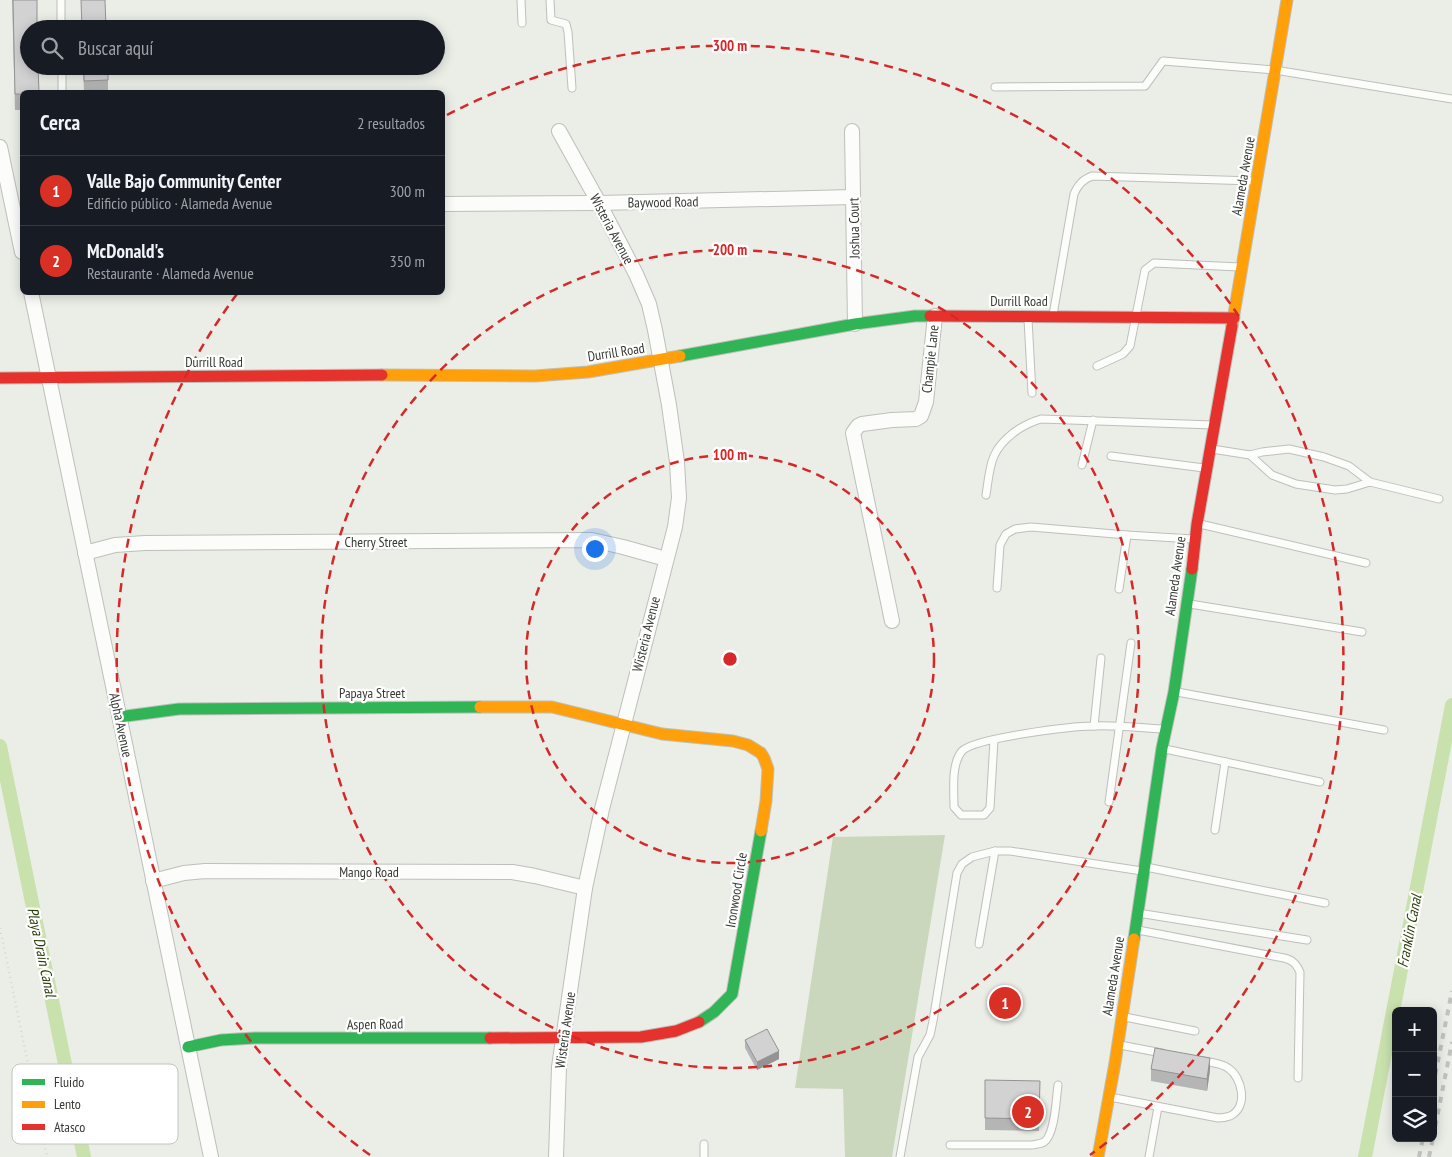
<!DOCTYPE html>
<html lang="es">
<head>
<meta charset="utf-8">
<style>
  body { margin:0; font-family:"PT Sans Narrow",sans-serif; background:#242831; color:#f1f3f6 }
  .controls { position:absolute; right:15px; bottom:15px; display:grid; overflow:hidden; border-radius:8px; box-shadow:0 2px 12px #0003 }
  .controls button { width:45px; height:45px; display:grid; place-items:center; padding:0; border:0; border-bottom:1px solid #363941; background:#171b24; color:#f1f3f6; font:25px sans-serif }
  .you { position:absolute; left:594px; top:548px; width:18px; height:18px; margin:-12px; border:4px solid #fff; border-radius:50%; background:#1a73e8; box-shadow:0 0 0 8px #1a73e833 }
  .badge { display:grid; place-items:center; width:32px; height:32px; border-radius:50%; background:#d93025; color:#fff; font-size:16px; font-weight:700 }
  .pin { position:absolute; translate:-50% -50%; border:2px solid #fff; box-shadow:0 1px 5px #0006 }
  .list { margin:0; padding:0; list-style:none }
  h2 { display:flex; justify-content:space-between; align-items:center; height:65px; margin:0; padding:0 20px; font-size:21px }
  h2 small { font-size:16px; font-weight:400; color:#9ea1a6 }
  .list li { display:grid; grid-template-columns:32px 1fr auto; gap:15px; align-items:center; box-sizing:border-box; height:70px; padding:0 20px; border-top:1px solid #363941 }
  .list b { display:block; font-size:19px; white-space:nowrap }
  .list p { margin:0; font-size:16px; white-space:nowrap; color:#9ea1a6 }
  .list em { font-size:16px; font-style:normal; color:#9ea1a6 }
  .icon { flex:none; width:28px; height:28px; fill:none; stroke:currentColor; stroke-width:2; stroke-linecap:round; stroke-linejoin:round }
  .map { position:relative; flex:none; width:1452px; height:1157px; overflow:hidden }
  .search { position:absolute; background:#171b24; box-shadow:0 2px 12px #0003; left:20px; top:20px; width:425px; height:55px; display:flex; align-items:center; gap:12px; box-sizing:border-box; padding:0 18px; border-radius:28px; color:#9ea1a6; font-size:19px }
  .panel { position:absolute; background:#171b24; box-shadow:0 2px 12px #0003; left:20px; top:90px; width:425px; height:205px; border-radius:8px }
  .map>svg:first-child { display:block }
  .green { fill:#cad7bc }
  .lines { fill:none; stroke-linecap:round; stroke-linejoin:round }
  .canal { stroke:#c9e2ad; stroke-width:14 }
  .lane-casing { stroke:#bdc0ba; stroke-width:9 }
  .street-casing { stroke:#bdc0ba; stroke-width:16 }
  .fast-casing { stroke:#bdc0ba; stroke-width:13 }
  .slow-casing { stroke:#bdc0ba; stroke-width:13 }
  .jam-casing { stroke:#bdc0ba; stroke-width:13 }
  .path { stroke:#d6d7d4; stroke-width:2.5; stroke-dasharray:1 4; stroke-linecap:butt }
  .lane { stroke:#fcfcfb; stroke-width:7 }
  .street { stroke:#fcfcfb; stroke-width:14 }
  .fast { stroke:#30b455; stroke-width:11 }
  .slow { stroke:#ff9f0a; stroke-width:11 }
  .jam { stroke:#e5322d; stroke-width:11 }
  .rail { stroke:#c1c2c0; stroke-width:4; stroke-dasharray:6 6; stroke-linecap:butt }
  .wall { fill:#b5b5b5 }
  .shaded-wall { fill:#939393 }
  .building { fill:#d2d2d2; stroke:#939393 }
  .ring { fill:none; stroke:#d62828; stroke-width:2.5; stroke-dasharray:9 6 }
  .labels { text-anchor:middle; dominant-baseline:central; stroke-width:4.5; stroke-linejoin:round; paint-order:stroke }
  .street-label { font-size:14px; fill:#383a35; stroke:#fff }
  .water-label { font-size:15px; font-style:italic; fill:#293d07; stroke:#fff }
  .key { fill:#fff; stroke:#c3c4c2; stroke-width:1 }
  .key-label { font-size:14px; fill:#383a35 }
  .centre { fill:#d62828; stroke:#fff; stroke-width:2.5 }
  .ring-label { font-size:15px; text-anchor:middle; font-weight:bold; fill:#d62828; stroke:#fff; stroke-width:4.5; stroke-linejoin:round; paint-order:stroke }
</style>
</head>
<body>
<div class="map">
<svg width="1452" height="1157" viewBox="0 0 1452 1157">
  <rect width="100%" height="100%" fill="#ebeee7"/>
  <path class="green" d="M945 835 892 1157H845L843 1089 795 1088 833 837Z"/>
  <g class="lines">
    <g class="canal">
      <path d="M0 746 84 1157"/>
      <path d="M1365 1157 1452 705"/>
    </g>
    <g class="lane-casing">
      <g id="lane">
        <path d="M61 0V29"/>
        <path d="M521 0 522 23"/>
        <path d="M550 0 551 20 566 24 568 32 572 88"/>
        <path d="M62 66V92"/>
        <path d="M995 87 1145 86 1163 61 1275 70 1452 99"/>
        <path d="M1053 315 1074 194C1078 185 1082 180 1092 176L1254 181"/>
        <path d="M1028 319 1032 393"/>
        <path d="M1097 366 1123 354 1130 346 1145 270 1154 263 1240 267"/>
        <path d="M1212 449 1250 455 1262 452 1289 449 1324 457 1349 466 1370 482 1439 499"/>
        <path d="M1250 455 1272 475 1296 484 1335 490 1347 489 1370 482"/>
        <path d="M1111 456 1204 468"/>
        <path d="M1082 465 1093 420"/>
        <path d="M986 495C988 483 989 467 994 456 1002 438 1023 424 1041 419L1213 425"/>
        <path d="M1200 524 1366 563"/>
        <path d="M997 588 1000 545 1006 534 1015 529 1031 527 1127 535 1193 539"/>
        <path d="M1119 589 1127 535"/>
        <path d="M1190 604 1362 632"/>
        <path d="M1177 692 1384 730"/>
        <path d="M1094 726 1101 658"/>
        <path d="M994 740 990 808 984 815H961L954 807C954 790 951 764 962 751 974 738 1073 726 1094 726 1117 725 1140 728 1163 729"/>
        <path d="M1165 749 1320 782"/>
        <path d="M1109 802 1131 643"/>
        <path d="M1215 830 1225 762"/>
        <path d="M1146 867 1325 903"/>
        <path d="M1138 913 1307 940"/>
        <path d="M1138 930 1284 958C1293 960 1296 964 1300 972L1298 1078"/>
        <path d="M979 944 995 851"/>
        <path d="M1125 1017 1195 1031"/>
        <path d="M1120 1045 1162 1053"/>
        <path d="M1110 1097 1218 1118C1222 1118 1227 1117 1230 1116 1249 1107 1242 1077 1228 1068 1221 1063 1210 1062 1202 1061"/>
        <path d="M950 1145H1032C1036 1144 1041 1144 1044 1142 1055 1135 1056 1099 1058 1085"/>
        <path d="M704 1157V1144"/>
        <path d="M900 1157 918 1057 930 1035 933 1021 957 873 962 864 972 857 995 851H1010L1142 871"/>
        <path d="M1149 1157 1158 1107"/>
      </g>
    </g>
    <g class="street-casing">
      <g id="street">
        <path d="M852 131 855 324"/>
        <path d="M0 147 22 252"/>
        <path d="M442 204 599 203 853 197"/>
        <path d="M31 292 211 1157"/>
        <path d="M85 553 115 545 145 543 592 540 623 547 666 559"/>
        <path d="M892 621 853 433 858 426 862 424 892 420 916 419 921 416 926 402 935 316"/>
        <path d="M153 881 184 873 205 871 512 872 535 876 585 888"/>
        <path d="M556 1157 559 1067 585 888 602 809 675 527 679 498 677 462 669 405 655 330 649 304 636 274 599 203 559 131"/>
      </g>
    </g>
    <g class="fast-casing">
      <g id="fast">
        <path d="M680 356 855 324 915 316H930"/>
        <path d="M119 717 179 709 480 707"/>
        <path d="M1134 939 1162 748 1174 692 1192 569"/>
        <path d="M699 1022 714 1012 732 994 761 831"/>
        <path d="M188 1047 221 1040 255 1038H490"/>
      </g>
    </g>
    <g class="slow-casing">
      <g id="slow">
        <path d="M1232 326 1287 0"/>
        <path d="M382 375 535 376 588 372 680 356"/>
        <path d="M480 707H552L662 734 733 741 748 745 761 753 764 758 768 769 766 801 761 831"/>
        <path d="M1098 1157 1115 1063 1134 939"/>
      </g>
    </g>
    <g class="jam-casing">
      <g id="jam">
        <path d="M930 316 1234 318"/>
        <path d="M0 378 382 375"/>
        <path d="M1192 569 1197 524 1232 326"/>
        <path d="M490 1038 641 1037 676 1031 699 1022"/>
      </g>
    </g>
    <path class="path" d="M0 928 47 1157"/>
    <use href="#lane" class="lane"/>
    <use href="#street" class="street"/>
    <use href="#fast" class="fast"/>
    <use href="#slow" class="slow"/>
    <use href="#jam" class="jam"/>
    <g class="rail">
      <path d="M1433 1086 1452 991"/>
      <path d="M1433 1138 1452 1042"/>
      <path d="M1419 1157 1423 1138"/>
      <path d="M1429 1157 1433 1138"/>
    </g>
  </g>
  <g class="wall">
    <path d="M12 0H37L22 92V110H15Z"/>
    <path d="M83 66H108V92H84Z"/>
    <path d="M745 1040 779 1059 757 1070 745 1048Z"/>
    <path d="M1151 1069 1210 1070 1207 1091 1151 1081Z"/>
    <path d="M1040 1081 1039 1131 985 1130V1118Z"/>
  </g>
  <g class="shaded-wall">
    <path d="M779 1051V1059L757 1070V1062Z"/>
    <path d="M1210 1058V1070L1207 1091V1079Z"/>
  </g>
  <g class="building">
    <path d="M13 0H37V29H29V66H38L39 92H22V94H15Z"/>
    <path d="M81 0H105L106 29H82Z"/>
    <path d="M84 66H108V80L84 81Z"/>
    <path d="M767 1029 779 1051 757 1062 745 1040Z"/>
    <path d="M1155 1048 1210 1058 1207 1079 1151 1069Z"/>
    <path d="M985 1080 1040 1081 1039 1119 985 1118Z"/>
  </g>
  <g class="ring">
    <circle cx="730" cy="659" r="204"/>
    <circle cx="730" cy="659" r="409"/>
    <path d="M370 1155A613 613 0 0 1 237 294M447 115A613 613 0 0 1 1090 1155"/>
  </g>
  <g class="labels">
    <g class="street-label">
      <text transform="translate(1243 176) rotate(-80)">Alameda Avenue</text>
      <text transform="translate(663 202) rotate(-1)">Baywood Road</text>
      <text transform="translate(854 228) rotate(-91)">Joshua Court</text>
      <text transform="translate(612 229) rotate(62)">Wisteria Avenue</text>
      <text x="1019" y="301">Durrill Road</text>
      <text transform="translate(616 352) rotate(-9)">Durrill Road</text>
      <text transform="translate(930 359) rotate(-84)">Champie Lane</text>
      <text x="214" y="362">Durrill Road</text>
      <text x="376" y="542">Cherry Street</text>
      <text transform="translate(1175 576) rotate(-82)">Alameda Avenue</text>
      <text transform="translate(646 634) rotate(-76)">Wisteria Avenue</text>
      <text x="372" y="693">Papaya Street</text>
      <text transform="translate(121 725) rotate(78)">Alpha Avenue</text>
      <text x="369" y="872">Mango Road</text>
      <text transform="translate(736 890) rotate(-81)">Ironwood Circle</text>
      <text transform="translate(1113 976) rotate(-81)">Alameda Avenue</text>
      <text transform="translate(375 1024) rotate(-1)">Aspen Road</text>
      <text transform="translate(565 1030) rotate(-82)">Wisteria Avenue</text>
    </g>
    <g class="water-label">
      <text transform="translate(1409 931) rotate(-79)">Franklin Canal</text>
      <text transform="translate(42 952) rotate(78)">Playa Drain Canal</text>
    </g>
  </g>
  <rect x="12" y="1064" width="166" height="80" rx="8" class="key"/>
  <rect x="22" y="1079" width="23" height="6" fill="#30b455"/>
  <rect x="22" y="1101" width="23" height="7" fill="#ff9f0a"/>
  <rect x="22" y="1124" width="23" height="6" fill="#e5322d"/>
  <g class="key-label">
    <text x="54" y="1087">Fluido</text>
    <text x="54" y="1109">Lento</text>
    <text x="54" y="1132">Atasco</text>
  </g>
  <circle cx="730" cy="659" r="8" class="centre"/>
  <g class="ring-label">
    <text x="730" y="51">300 m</text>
    <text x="730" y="255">200 m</text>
    <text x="730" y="460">100 m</text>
  </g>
</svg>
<div class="controls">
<button>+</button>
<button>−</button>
<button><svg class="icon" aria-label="layers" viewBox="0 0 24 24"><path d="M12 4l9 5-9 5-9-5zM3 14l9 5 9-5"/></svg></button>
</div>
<div class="you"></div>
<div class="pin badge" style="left:1005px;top:1003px">1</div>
<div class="pin badge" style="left:1028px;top:1112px">2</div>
<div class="search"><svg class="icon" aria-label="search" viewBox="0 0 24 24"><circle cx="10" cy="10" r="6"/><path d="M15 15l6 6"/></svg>Buscar aquí</div>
<section class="panel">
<h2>Cerca<small>2 resultados</small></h2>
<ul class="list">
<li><span class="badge">1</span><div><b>Valle Bajo Community Center</b><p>Edificio público · Alameda Avenue</p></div><em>300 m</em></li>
<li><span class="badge">2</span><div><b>McDonald's</b><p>Restaurante · Alameda Avenue</p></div><em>350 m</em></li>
</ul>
</section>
</div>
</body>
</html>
